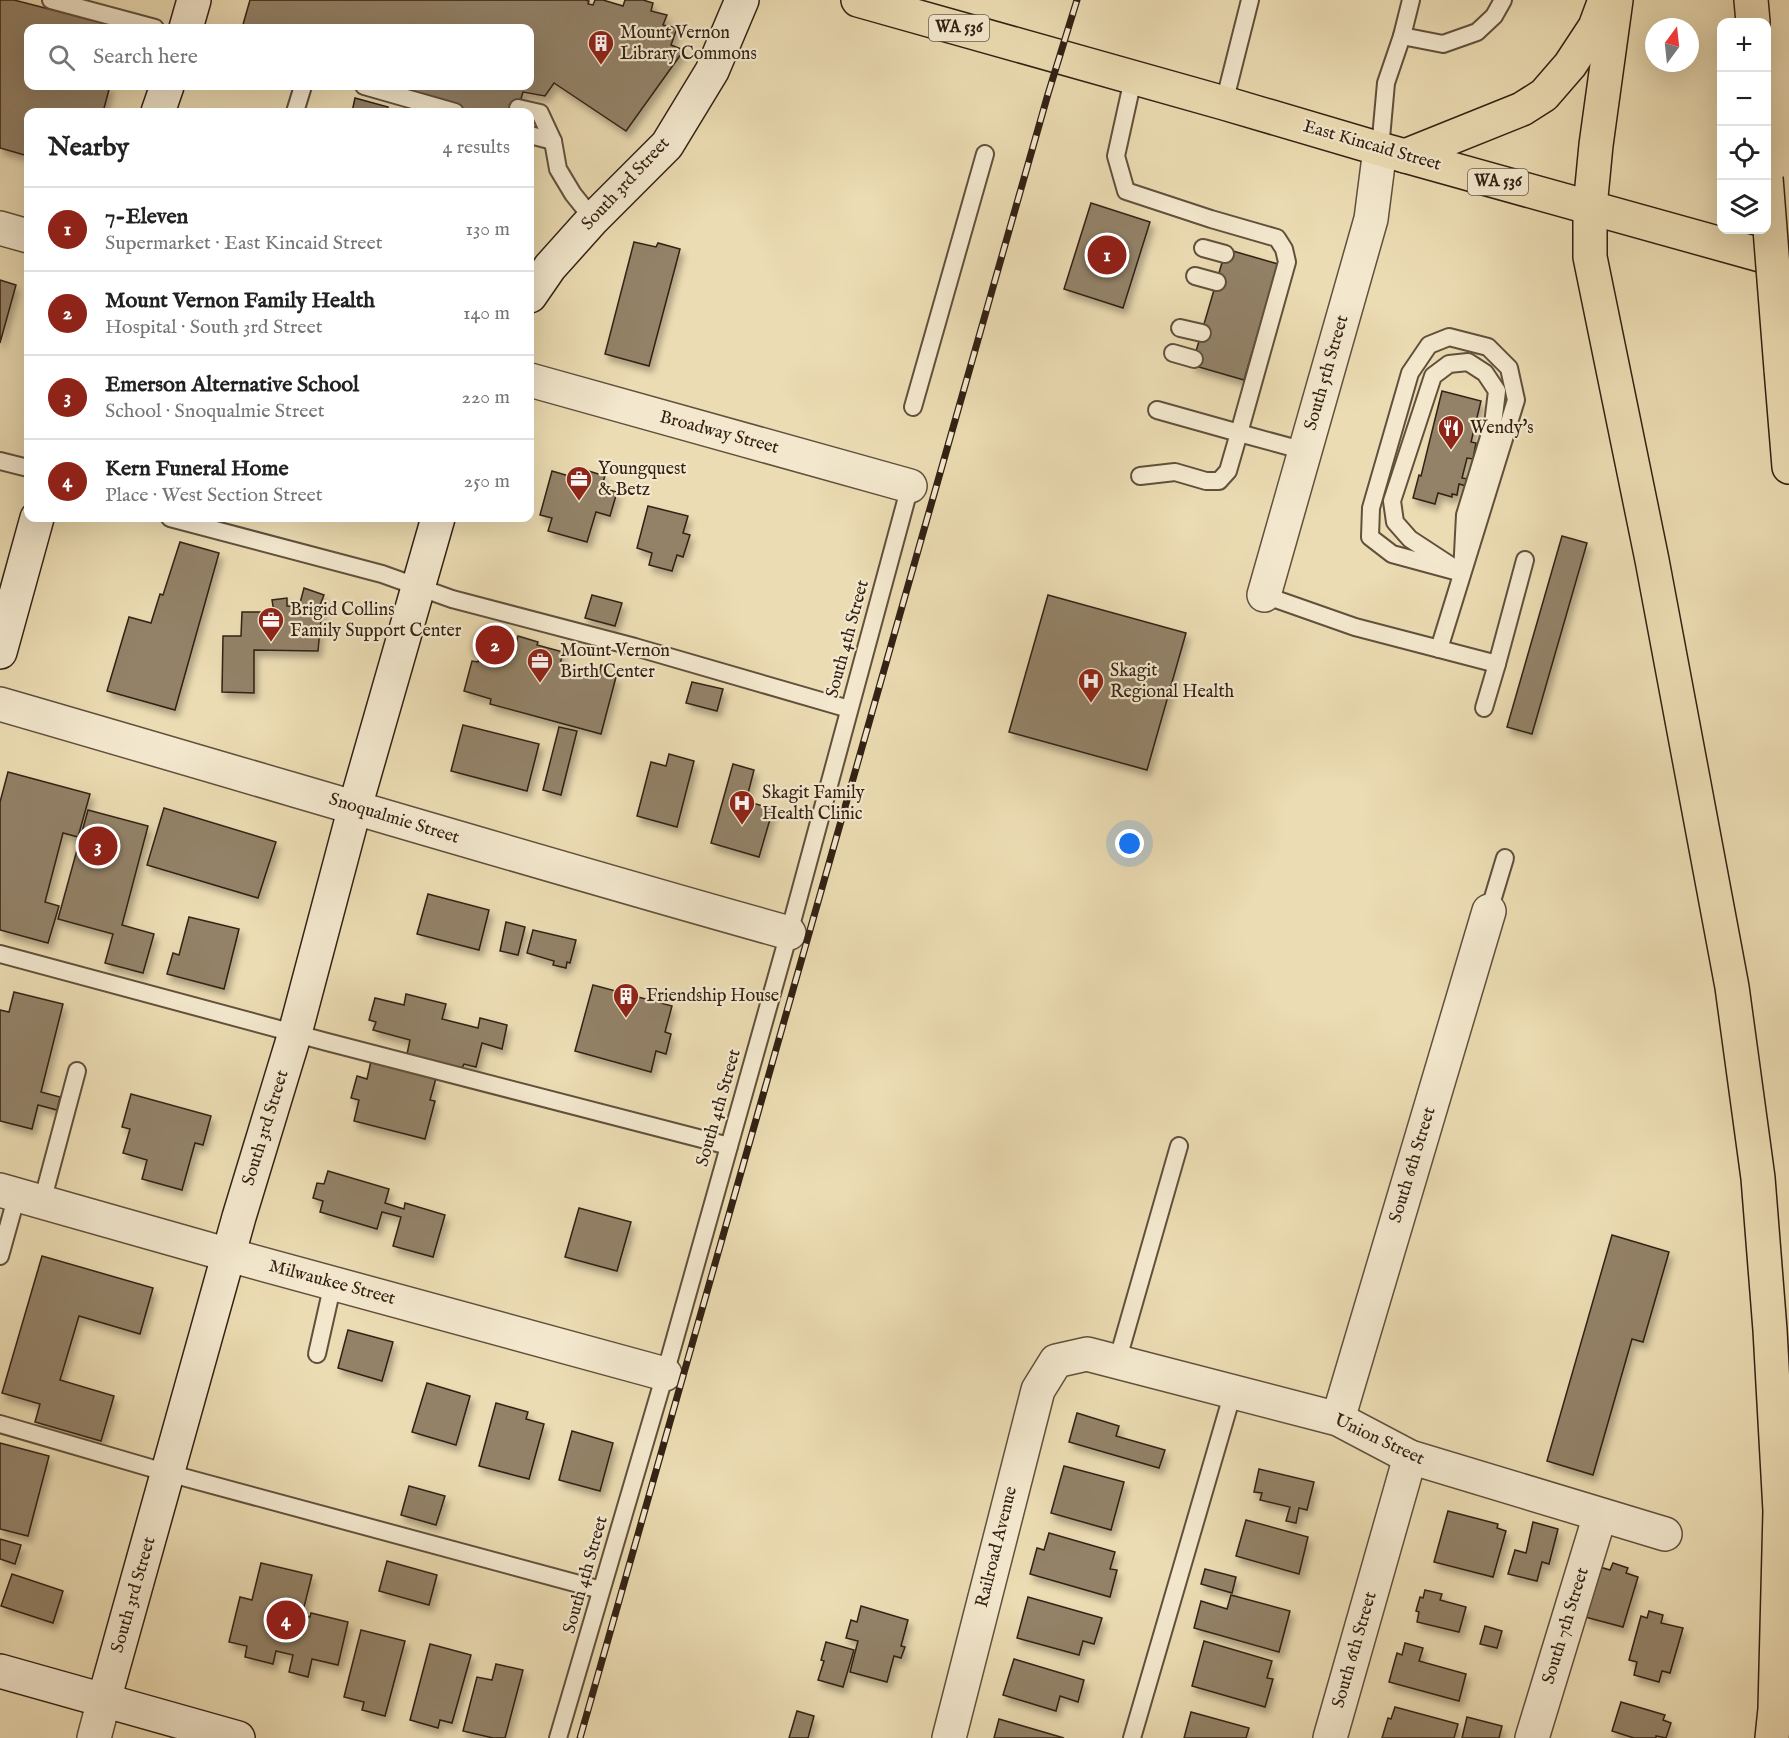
<!DOCTYPE html>
<html lang="en">
<head>
<meta charset="utf-8">
<style>
  body { margin:0; font-family:"IM FELL English",serif; background:#f2f2f2; color:#222 }
  .controls { position:absolute; right:18px; top:18px; display:grid; overflow:hidden; border-radius:12px; box-shadow:0 6px 24px #0002 }
  .controls button { width:54px; height:54px; display:grid; place-items:center; padding:0; border:0; border-bottom:2px solid #e0e0e0; background:#fff; color:#222; font:30px sans-serif }
  .compass { position:absolute; left:1645px; top:18px; width:54px; height:54px; border-radius:50%; background:#fff; box-shadow:0 6px 24px #0002; rotate:15deg }
  .you { position:absolute; left:1130px; top:844px; width:21px; height:21px; margin:-15px; border:4px solid #fff; border-radius:50%; background:#1a73e8; box-shadow:0 0 0 9px #1a73e833 }
  .badge { display:grid; place-items:center; width:39px; height:39px; border-radius:50%; background:#8f2418; color:#fff; font-size:20px; font-weight:700 }
  .pin { position:absolute; translate:-50% -50%; border:3px solid #fff; box-shadow:0 2px 6px #0006 }
  .list { margin:0; padding:0; list-style:none }
  h2 { display:flex; justify-content:space-between; align-items:center; height:78px; margin:0; padding:0 24px; font-size:26px }
  h2 small { font-size:20px; font-weight:400; color:#767676 }
  .list li { display:grid; grid-template-columns:39px 1fr auto; gap:18px; align-items:center; box-sizing:border-box; height:84px; padding:0 24px; border-top:2px solid #e0e0e0 }
  .list b { display:block; font-size:22px; white-space:nowrap }
  .list p { margin:0; font-size:20px; white-space:nowrap; color:#767676 }
  .list em { font-size:20px; font-style:normal; color:#767676 }
  .icon { flex:none; width:33px; height:33px; fill:none; stroke:currentColor; stroke-width:2; stroke-linecap:round; stroke-linejoin:round }
  .map { position:relative; flex:none; width:1789px; height:1738px; overflow:hidden }
  .search { position:absolute; background:#fff; box-shadow:0 6px 24px #0002; left:24px; top:24px; width:510px; height:66px; display:flex; align-items:center; gap:15px; box-sizing:border-box; padding:0 21px; border-radius:12px; color:#767676; font-size:22px }
  .panel { position:absolute; background:#fff; box-shadow:0 6px 24px #0002; left:24px; top:108px; width:510px; height:414px; border-radius:12px }
  .map>svg:first-child { display:block }
  .building { fill:#938267; stroke:#332114; stroke-width:1.5; filter:url(#shadow) }
  .lines { fill:none; stroke-linecap:round; stroke-linejoin:round }
  .lane-casing { stroke:#61503c; stroke-width:20 }
  .street-casing { stroke:#61503c; stroke-width:36 }
  .secondary-casing { stroke:#332114; stroke-width:36 }
  .primary-casing { stroke:#332114; stroke-width:36 }
  .highway-casing { stroke:#332114; stroke-width:36 }
  .lane { stroke:#f3e8ce; stroke-width:16 }
  .street { stroke:#f3e8ce; stroke-width:33 }
  .secondary { stroke:#f3e8ce; stroke-width:33 }
  .primary { stroke:#ecdcb3; stroke-width:33 }
  .highway { stroke:#ecdcb3; stroke-width:33 }
  .rail-casing { stroke:#332114; stroke-width:7 }
  .rail { stroke:#f3e8ce; stroke-width:4.5; stroke-dasharray:14; stroke-linecap:butt }
  .highway-bridge-casing { stroke:#332114; stroke-width:36; stroke-linecap:butt }
  .highway-bridge { stroke:#ecdcb3; stroke-width:33 }
  .labels { text-anchor:middle; dominant-baseline:central; stroke-width:4.5; stroke-linejoin:round; paint-order:stroke }
  .shield { fill:#f3e8ce; stroke:#6d5d4c; stroke-width:1.5 }
  .shield-label { font-size:16px; font-weight:bold; fill:#332114 }
  .poi-label { font-size:18px; fill:#332114; stroke:#f3e8ce; text-anchor:start }
  .street-label { font-size:18px; fill:#332114; stroke:#f3e8ce }
</style>
</head>
<body>
<div class="map">
<svg width="1789" height="1738" viewBox="0 0 1789 1738">
  <defs>
    <filter id="shadow"><feDropShadow dx="3.5" dy="6" stdDeviation="3" flood-color="#0004"/></filter>
  </defs>
  <rect width="100%" height="100%" fill="#ecdcb3"/>
  <filter id="stains"><feTurbulence type="fractalNoise" baseFrequency=".00333" numOctaves="4"/><feColorMatrix values="0 0 0 0 .2 0 0 0 0 .09 0 0 0 0 .02 0 0 0 .5 -.17"/></filter>
  <radialGradient id="worn" r=".72"><stop offset=".6" stop-color="#630" stop-opacity="0"/><stop offset="1" stop-color="#630" stop-opacity=".3"/></radialGradient>
  <g class="building">
    <path d="M0 0H14L123 28H28V86H110L103 112H28V156L0 148Z"/>
    <path d="M250 0H585L589 1 588 4 593 5 595 0H603L623 6 625 0H643L653 3 651 11 667 15 663 25 677 28 671 45 684 50 626 131 554 83 545 96 523 92 517 112H466L406 96 409 86H530V28H242Z"/>
    <path d="M355 98 388 107 387 112H352Z"/>
    <path d="M1091 203 1150 222 1123 308 1064 289Z"/>
    <path d="M634 242 656 247 658 243 680 249 649 366 605 354Z"/>
    <path d="M1226 249 1278 264 1244 380 1192 365Z"/>
    <path d="M0 280 16 285 0 343Z"/>
    <path d="M1442 391 1481 401 1471 442 1476 443 1473 459 1467 458 1462 478 1468 479 1466 486 1459 484 1457 495 1452 494V497L1438 493 1435 504 1413 498 1419 475 1421 476Z"/>
    <path d="M582 469 605 476 601 488 617 492 610 516 596 512 587 542 548 531 552 518 540 515 552 471 579 479Z"/>
    <path d="M648 506 688 516 683 533 690 535 683 557 677 555 672 571 649 565 652 553 637 548Z"/>
    <path d="M1562 536 1587 543 1532 734 1507 727Z"/>
    <path d="M180 542 219 553 175 710 107 691 129 617 151 623 160 594 163 595Z"/>
    <path d="M304 588 324 595 319 608H322L318 651 254 650V693L222 692 223 636H241L242 612H274L272 600 287 598V606L299 607Z"/>
    <path d="M592 595 622 603 615 626 585 618Z"/>
    <path d="M1048 595 1186 633 1147 770 1009 732Z"/>
    <path d="M486 632 517 640 518 636 538 642 537 645 563 652 560 665 599 675 601 665 608 667 606 674 616 677 601 734 490 704 491 699 464 691 472 661 478 662Z"/>
    <path d="M692 682 723 689 717 711 686 703Z"/>
    <path d="M463 725 539 744 527 791 451 771Z"/>
    <path d="M559 727 577 731 561 795 543 790Z"/>
    <path d="M669 754 694 761 677 827 637 816 651 762 666 766Z"/>
    <path d="M733 764 754 770 746 801 773 809 759 857 711 843Z"/>
    <path d="M8 772 90 794 78 837 63 833 45 902 59 906 48 943 0 930V802Z"/>
    <path d="M164 808 276 842 258 898 147 865Z"/>
    <path d="M88 810 148 826 122 925 154 934 143 973 105 963 113 934 58 919Z"/>
    <path d="M428 894 489 910 479 950 417 934Z"/>
    <path d="M189 917 239 929 224 989 167 974 173 953 179 955Z"/>
    <path d="M506 922 525 927 518 955 500 951Z"/>
    <path d="M533 930 576 940 570 963 567 962 566 968 553 965 554 961 527 953Z"/>
    <path d="M593 985 672 1006 665 1032 671 1034 666 1054 656 1051 651 1072 575 1051Z"/>
    <path d="M14 992 63 1004 41 1092 60 1097 57 1110 38 1105 32 1129 0 1121V1010L9 1012Z"/>
    <path d="M406 994 446 1004 442 1019 478 1028 480 1018 507 1025 502 1049 482 1043 476 1067 464 1064 462 1068 407 1054 410 1040 373 1030 376 1022 369 1020 375 998 404 1005Z"/>
    <path d="M371 1061 436 1078 430 1100 435 1101 425 1139 354 1121 359 1100 351 1098 357 1076 367 1079Z"/>
    <path d="M131 1094 211 1116 203 1145 195 1143 182 1190 142 1179 147 1160 123 1153 130 1129 122 1127Z"/>
    <path d="M328 1171 389 1189 385 1203 404 1209 405 1203 445 1215 433 1257 393 1246 401 1217 382 1212 377 1229 320 1212 323 1201 313 1198 317 1183 324 1184Z"/>
    <path d="M579 1208 631 1222 617 1271 565 1257Z"/>
    <path d="M1612 1235 1669 1252 1643 1342 1632 1339 1593 1475 1547 1461Z"/>
    <path d="M42 1256 153 1288 140 1334 79 1316 60 1380 114 1396 101 1441 35 1422 40 1404 2 1393Z"/>
    <path d="M348 1330 393 1342 382 1381 338 1368Z"/>
    <path d="M427 1383 470 1396 456 1445 412 1432Z"/>
    <path d="M496 1403 528 1412 526 1419 544 1424 529 1479 479 1466Z"/>
    <path d="M1077 1413 1119 1426 1116 1436 1165 1450 1159 1468 1069 1442Z"/>
    <path d="M572 1431 613 1443 600 1491 559 1480Z"/>
    <path d="M0 1443 49 1456 28 1536 0 1529Z"/>
    <path d="M1064 1466 1124 1482 1111 1530 1051 1513Z"/>
    <path d="M1259 1469 1314 1482 1307 1510 1299 1508 1296 1523 1286 1521 1290 1507 1260 1500 1262 1493 1254 1492Z"/>
    <path d="M409 1486 445 1496 436 1525 401 1515Z"/>
    <path d="M1448 1511 1498 1524 1497 1528 1506 1531 1493 1577 1434 1562Z"/>
    <path d="M1246 1520 1308 1537 1299 1574 1236 1556Z"/>
    <path d="M1533 1522 1558 1529 1549 1564 1542 1562 1537 1581 1508 1574 1515 1550 1526 1553Z"/>
    <path d="M1049 1533 1115 1552 1110 1569 1117 1570 1110 1597 1030 1574 1037 1548 1044 1550Z"/>
    <path d="M0 1539 21 1545 15 1564 0 1559Z"/>
    <path d="M387 1561 437 1575 429 1605 379 1591Z"/>
    <path d="M261 1563 312 1575 302 1615 310 1617 311 1613 348 1622 338 1665 312 1659 308 1677 289 1672 293 1655 276 1651 273 1664 245 1657 247 1646 229 1642 240 1597 252 1600Z"/>
    <path d="M1613 1563 1628 1568 1626 1573 1638 1577 1623 1627 1585 1617 1600 1567 1610 1570Z"/>
    <path d="M1205 1569 1236 1577 1232 1593 1201 1584Z"/>
    <path d="M12 1574 63 1591 53 1623 1 1606Z"/>
    <path d="M1425 1590 1442 1594 1440 1600 1466 1607 1459 1632 1417 1622 1419 1612 1416 1611 1420 1597 1423 1598Z"/>
    <path d="M1231 1595 1290 1611 1279 1652 1194 1628 1201 1601 1227 1609Z"/>
    <path d="M1028 1597 1102 1618 1094 1644 1083 1641 1079 1655 1017 1638Z"/>
    <path d="M861 1606 908 1620 901 1646 905 1647 901 1658 894 1656 887 1682 850 1672 858 1641 846 1638 851 1620 857 1622Z"/>
    <path d="M1649 1611 1663 1615 1661 1623 1683 1628 1670 1673 1662 1671 1659 1682 1634 1675 1637 1662 1629 1660 1641 1616 1647 1618Z"/>
    <path d="M1485 1626 1502 1631 1497 1648 1480 1644Z"/>
    <path d="M361 1630 405 1641 385 1716 362 1710 364 1702 344 1697Z"/>
    <path d="M1204 1641 1272 1661 1267 1678 1273 1679 1265 1707 1192 1686Z"/>
    <path d="M826 1642 854 1650 843 1687 818 1680 824 1661 821 1660Z"/>
    <path d="M1405 1643 1423 1648 1419 1661 1466 1674 1459 1701 1389 1682 1397 1653 1402 1655Z"/>
    <path d="M430 1644 471 1655 452 1723 440 1720 438 1728 410 1720Z"/>
    <path d="M1014 1659 1084 1680 1078 1702 1060 1696 1056 1711 1003 1695Z"/>
    <path d="M496 1664 523 1670 505 1738H493L463 1731 477 1677 492 1680Z"/>
    <path d="M1621 1702 1665 1715 1663 1720 1671 1723 1666 1738 1656 1736V1738H1634L1612 1731Z"/>
    <path d="M1395 1707 1458 1724 1454 1738H1382L1388 1718 1391 1719Z"/>
    <path d="M797 1711 814 1716 808 1738H789Z"/>
    <path d="M1191 1712 1249 1728 1246 1738H1184Z"/>
    <path d="M1467 1717 1502 1726 1499 1738H1462Z"/>
    <path d="M999 1719 1064 1738H994Z"/>
  </g>
  <g class="lines">
    <g class="lane-casing">
      <g id="lane">
        <path d="M51 0 155 28"/>
        <path d="M1402 36 1443 44 1477 32 1494 16 1503 0"/>
        <path d="M1133 79 1116 156 1126 191 1211 219 1277 238 1284 249 1287 262 1239 433 1305 451"/>
        <path d="M364 86 455 112"/>
        <path d="M1224 103 1250 0"/>
        <path d="M518 108 540 113 553 141 558 169 573 194 593 219"/>
        <path d="M295 112 303 86"/>
        <path d="M530 135 553 141"/>
        <path d="M1380 149 1386 83 1402 36 1411 0"/>
        <path d="M1203 248 1225 254"/>
        <path d="M1195 276 1217 282"/>
        <path d="M1180 328 1202 333"/>
        <path d="M1173 353 1194 359"/>
        <path d="M1468 362 1485 373 1497 391 1493 424 1465 515 1462 573 1410 539 1395 522 1392 501 1433 376 1449 364Z"/>
        <path d="M913 407 985 154"/>
        <path d="M0 461 28 468"/>
        <path d="M1140 476 1175 472 1206 481H1219L1228 471 1239 433 1157 410"/>
        <path d="M170 518 382 574 452 599 635 647 849 709"/>
        <path d="M1264 595 1355 627 1497 664 1525 560"/>
        <path d="M1439 649 1516 400 1509 368 1488 347 1449 337 1429 345 1410 373 1371 508 1370 537 1392 554 1462 573"/>
        <path d="M1484 708 1497 664"/>
        <path d="M1489 911 1505 858"/>
        <path d="M0 954 327 1042 729 1146"/>
        <path d="M42 1202 77 1071"/>
        <path d="M0 1256 17 1195"/>
        <path d="M317 1354 333 1283"/>
        <path d="M1117 1362 1179 1146"/>
        <path d="M0 1424 168 1473 601 1590"/>
        <path d="M558 1738 665 1374 789 933 910 486"/>
        <path d="M1132 1738 1233 1392"/>
      </g>
    </g>
    <g class="street-casing">
      <g id="street">
        <path d="M0 228 28 236"/>
        <path d="M530 380 910 486"/>
        <path d="M1264 595 1371 219 1380 149"/>
        <path d="M0 704C263 780 525 859 789 933"/>
        <path d="M0 1190 229 1255 665 1374"/>
        <path d="M1338 1419 1489 911"/>
        <path d="M94 1738 104 1700"/>
        <path d="M949 1738 1038 1390 1056 1361 1087 1354 1338 1419 1410 1457 1665 1534"/>
        <path d="M1330 1738 1410 1457"/>
        <path d="M1532 1738 1600 1515"/>
      </g>
    </g>
    <g class="secondary-casing">
      <g id="secondary">
        <path d="M186 28 194 0"/>
        <path d="M158 112 167 86"/>
        <path d="M530 296 550 267 593 219 667 145 712 71 742 0"/>
        <path d="M0 652 37 518"/>
        <path d="M0 1671 238 1738"/>
        <path d="M104 1700 239 1217 295 1033 355 807 438 518"/>
      </g>
    </g>
    <g class="primary-casing">
      <path id="primary" d="M858 0 1224 103 1380 149 1789 263"/>
    </g>
    <g class="highway-casing">
      <g id="highway">
        <path d="M1616 0 1596 145 1590 207V257L1652 560 1732 987 1758 1178 1770 1330 1780 1511 1775 1709 1772 1738"/>
        <path d="M1751 0 1753 22"/>
        <path d="M1405 156 1522 109 1544 95 1570 65 1595 27 1605 0"/>
        <path d="M1781 369 1789 467"/>
      </g>
    </g>
    <use href="#lane" class="lane"/>
    <use href="#street" class="street"/>
    <use href="#secondary" class="secondary"/>
    <use href="#primary" class="primary"/>
    <use href="#highway" class="highway"/>
    <g class="rail-casing">
      <path id="rail" d="M580 1738 1048 94 1077 0"/>
    </g>
    <use href="#rail" class="rail"/>
    <g class="highway-bridge-casing">
      <path id="highway-bridge" d="M1766 178 1781 369"/>
    </g>
    <use href="#highway-bridge" class="highway-bridge"/>
  </g>
  <defs>
    <g id="building-pin" transform="scale(1.35)"><path d="M0 17L-7.5 6A9.5 9.5 0 1 1 7.5 6Z" fill="#8f2418" stroke="#f3e8ce"/><path d="M-4-6H4V6H1V3H-1V6H-4ZM-2.5-4.3h1.7v1.8h-1.7ZM.8-4.3h1.7v1.8H.8ZM-2.5-1h1.7V.8h-1.7ZM.8-1h1.7V.8H.8Z" fill="#fff"/></g>
    <g id="restaurant-pin" transform="scale(1.35)"><path d="M0 17L-7.5 6A9.5 9.5 0 1 1 7.5 6Z" fill="#8f2418" stroke="#f3e8ce"/><path d="M-5-6h1v4h1v-4h1v4h1v-4h1v5L-1.5 .5V6h-2V.5L-5-1ZM5-6V6H3V1.5H1.5Q1.5-4 5-6Z" fill="#fff"/></g>
    <g id="office-pin" transform="scale(1.35)"><path d="M0 17L-7.5 6A9.5 9.5 0 1 1 7.5 6Z" fill="#8f2418" stroke="#f3e8ce"/><path d="M-6-3h4V-5.5h4V-3h4V5H-6ZM-1-4.5V-3h2v-1.5ZM-6 0V1H6V0Z" fill="#fff"/></g>
    <g id="hospital-pin" transform="scale(1.35)"><path d="M0 17L-7.5 6A9.5 9.5 0 1 1 7.5 6Z" fill="#8f2418" stroke="#f3e8ce"/><path d="M-5-5h3v3.5h4V-5h3V5h-3V1.5h-4V5h-3Z" fill="#fff"/></g>
  </defs>
  <g fill-rule="evenodd">
    <use href="#building-pin" x="601" y="43"/>
    <use href="#restaurant-pin" x="1451" y="428"/>
    <use href="#office-pin" x="579" y="479"/>
    <use href="#office-pin" x="271" y="620"/>
    <use href="#office-pin" x="540" y="661"/>
    <use href="#hospital-pin" x="1091" y="681"/>
    <use href="#hospital-pin" x="742" y="803"/>
    <use href="#building-pin" x="626" y="996"/>
  </g>
  <g class="labels">
    <g class="shield">
      <rect x="929" y="15" width="60" height="26" rx="4.5"/>
      <rect x="1468" y="169" width="60" height="26" rx="4.5"/>
    </g>
    <g class="shield-label">
      <text x="959" y="28">WA 536</text>
      <text x="1498" y="182">WA 536</text>
    </g>
    <g class="poi-label">
      <text x="620" y="33">Mount Vernon<tspan x="620" dy="21">Library Commons</tspan></text>
      <text x="1470" y="428">Wendy's</text>
      <text x="598" y="469">Youngquest<tspan x="598" dy="21">&amp; Betz</tspan></text>
      <text x="290" y="610">Brigid Collins<tspan x="290" dy="21">Family Support Center</tspan></text>
      <text x="560" y="651">Mount Vernon<tspan x="560" dy="21">Birth Center</tspan></text>
      <text x="1110" y="671">Skagit<tspan x="1110" dy="21">Regional Health</tspan></text>
      <text x="762" y="793">Skagit Family<tspan x="762" dy="21">Health Clinic</tspan></text>
      <text x="646" y="996">Friendship House</text>
    </g>
    <g class="street-label">
      <text transform="translate(1372 146) rotate(16)">East Kincaid Street</text>
      <text transform="translate(626 184) rotate(-47)">South 3rd Street</text>
      <text transform="translate(1327 373) rotate(-74)">South 5th Street</text>
      <text transform="translate(719 433) rotate(15)">Broadway Street</text>
      <text transform="translate(848 639) rotate(-75)">South 4th Street</text>
      <text transform="translate(394 819) rotate(17)">Snoqualmie Street</text>
      <text transform="translate(719 1108) rotate(-74)">South 4th Street</text>
      <text transform="translate(266 1128) rotate(-73)">South 3rd Street</text>
      <text transform="translate(1413 1165) rotate(-73)">South 6th Street</text>
      <text transform="translate(332 1283) rotate(15)">Milwaukee Street</text>
      <text transform="translate(1379 1440) rotate(25)">Union Street</text>
      <text transform="translate(997 1547) rotate(-76)">Railroad Avenue</text>
      <text transform="translate(586 1575) rotate(-74)">South 4th Street</text>
      <text transform="translate(134 1595) rotate(-74)">South 3rd Street</text>
      <text transform="translate(1566 1626) rotate(-73)">South 7th Street</text>
      <text transform="translate(1355 1650) rotate(-74)">South 6th Street</text>
    </g>
  </g>
  <rect width="100%" height="100%" filter="url(#stains)"/>
  <rect width="100%" height="100%" fill="url(#worn)"/>
</svg>
<div class="controls">
<button>+</button>
<button>−</button>
<button><svg class="icon" aria-label="locate" viewBox="0 0 24 24"><circle cx="12" cy="12" r="6"/><path d="M12 2v4M12 18v4M2 12h4M18 12h4"/></svg></button>
<button><svg class="icon" aria-label="layers" viewBox="0 0 24 24"><path d="M12 4l9 5-9 5-9-5zM3 14l9 5 9-5"/></svg></button>
</div>
<svg class="compass" viewBox="-18 -18 36 36"><path d="M0-13l5 13h-10z" fill="#e53935"/><path d="M0 13l5-13h-10z" fill="#767676"/></svg>
<div class="you"></div>
<div class="pin badge" style="left:1107px;top:255px">1</div>
<div class="pin badge" style="left:495px;top:645px">2</div>
<div class="pin badge" style="left:98px;top:846px">3</div>
<div class="pin badge" style="left:286px;top:1620px">4</div>
<div class="search"><svg class="icon" aria-label="search" viewBox="0 0 24 24"><circle cx="10" cy="10" r="6"/><path d="M15 15l6 6"/></svg>Search here</div>
<section class="panel">
<h2>Nearby<small>4 results</small></h2>
<ul class="list">
<li><span class="badge">1</span><div><b>7-Eleven</b><p>Supermarket · East Kincaid Street</p></div><em>130 m</em></li>
<li><span class="badge">2</span><div><b>Mount Vernon Family Health</b><p>Hospital · South 3rd Street</p></div><em>140 m</em></li>
<li><span class="badge">3</span><div><b>Emerson Alternative School</b><p>School · Snoqualmie Street</p></div><em>220 m</em></li>
<li><span class="badge">4</span><div><b>Kern Funeral Home</b><p>Place · West Section Street</p></div><em>250 m</em></li>
</ul>
</section>
</div>
</body>
</html>
